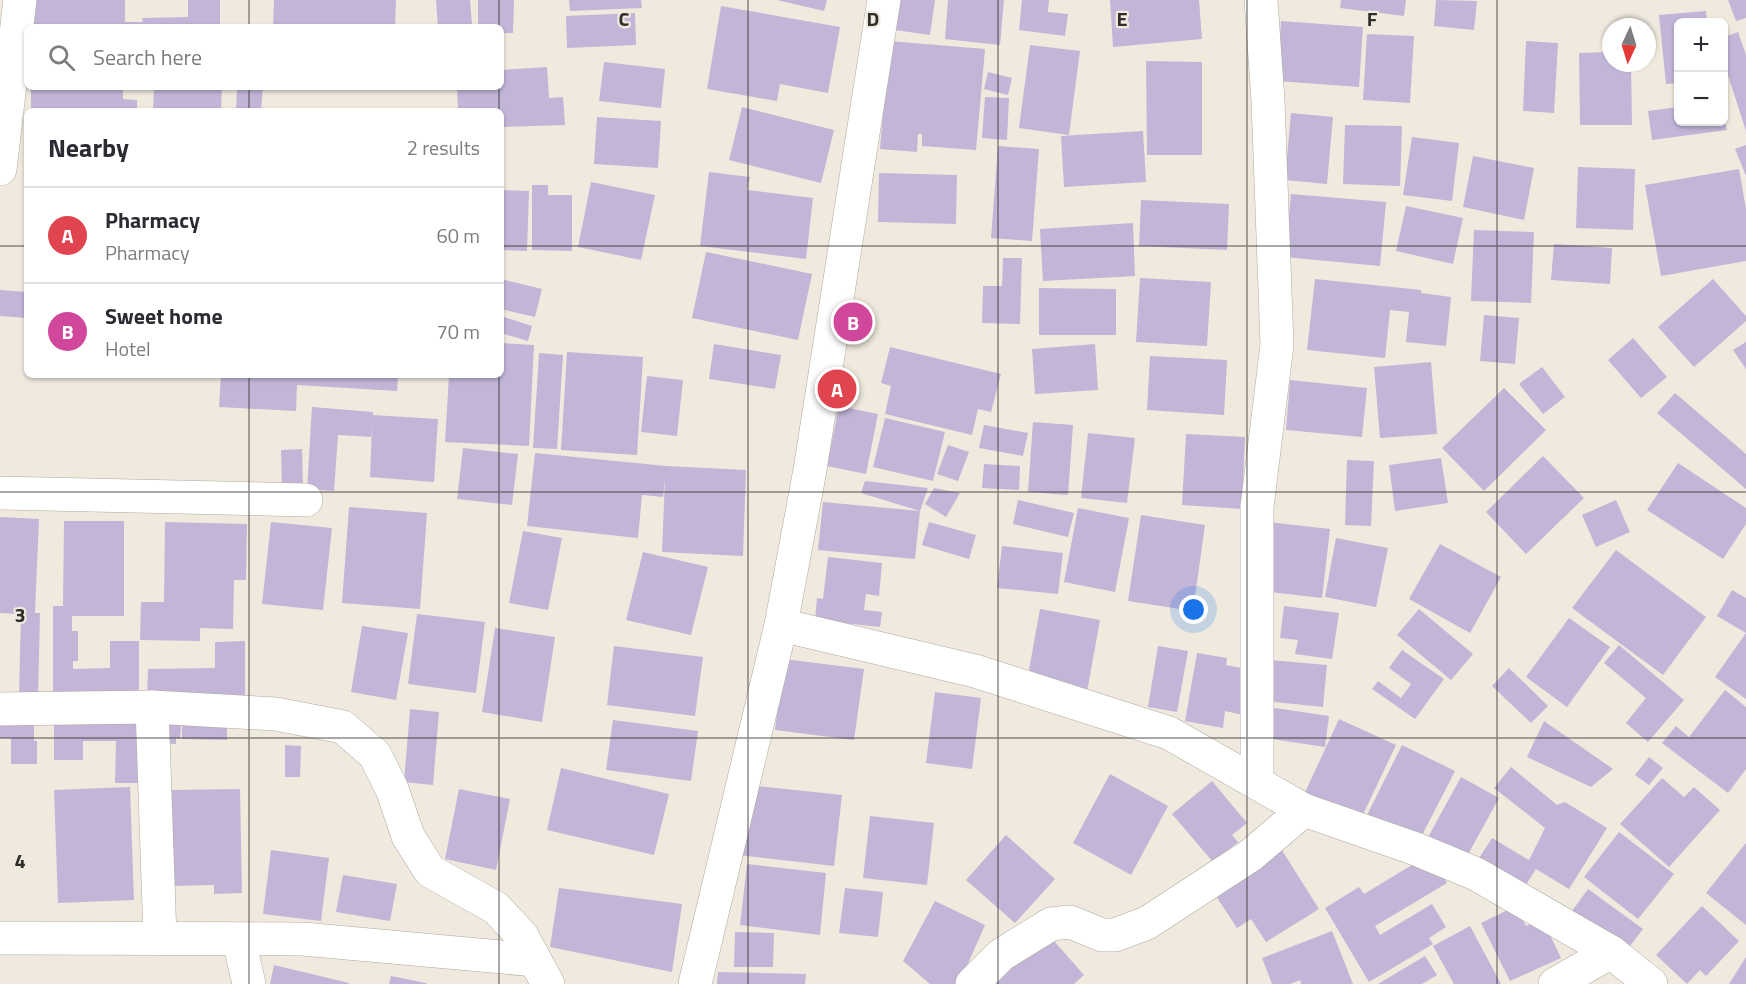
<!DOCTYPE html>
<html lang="en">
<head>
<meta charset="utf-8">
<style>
  body { margin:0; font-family:"Titillium Web",sans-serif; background:#f7f7f7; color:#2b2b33 }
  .controls { position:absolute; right:18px; top:18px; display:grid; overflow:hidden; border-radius:9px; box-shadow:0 2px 4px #0004 }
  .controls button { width:54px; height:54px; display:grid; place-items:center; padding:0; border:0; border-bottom:2px solid #e1e1e2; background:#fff; color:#2b2b33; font:30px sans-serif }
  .compass { position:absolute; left:1602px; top:18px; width:54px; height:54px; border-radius:50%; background:#fff; box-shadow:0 2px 4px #0004; rotate:184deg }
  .you { position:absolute; left:1194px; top:610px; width:21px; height:21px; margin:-15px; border:4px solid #fff; border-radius:50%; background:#1a73e8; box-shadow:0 0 0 9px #1a73e833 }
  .badge { display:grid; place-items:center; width:39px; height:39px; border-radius:50%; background:#2a6e39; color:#fff; font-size:20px; font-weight:700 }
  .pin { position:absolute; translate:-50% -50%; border:3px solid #fff; box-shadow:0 2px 6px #0006 }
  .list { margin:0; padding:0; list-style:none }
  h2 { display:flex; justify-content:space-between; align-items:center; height:78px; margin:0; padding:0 24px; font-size:26px }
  h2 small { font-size:20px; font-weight:400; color:#7c7c81 }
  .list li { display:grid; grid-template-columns:39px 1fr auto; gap:18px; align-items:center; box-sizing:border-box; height:96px; padding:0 24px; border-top:2px solid #e1e1e2 }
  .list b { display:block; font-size:22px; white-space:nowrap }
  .list p { margin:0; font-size:20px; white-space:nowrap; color:#7c7c81 }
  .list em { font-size:20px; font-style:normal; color:#7c7c81 }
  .icon { flex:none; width:33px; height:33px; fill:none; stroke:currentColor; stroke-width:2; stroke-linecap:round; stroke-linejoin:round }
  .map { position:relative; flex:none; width:1746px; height:984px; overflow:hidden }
  .search { position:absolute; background:#fff; box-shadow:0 2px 4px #0004; left:24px; top:24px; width:480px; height:66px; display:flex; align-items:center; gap:15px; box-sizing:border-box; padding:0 21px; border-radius:9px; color:#7c7c81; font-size:22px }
  .panel { position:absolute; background:#fff; box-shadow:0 2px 4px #0004; left:24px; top:108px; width:480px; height:270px; border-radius:9px }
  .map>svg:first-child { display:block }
  .building { fill:#c2b5d8 }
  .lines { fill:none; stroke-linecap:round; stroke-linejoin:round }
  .street-casing { stroke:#afa99e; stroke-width:34 }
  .street { stroke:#fff; stroke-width:33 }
  .grid { fill:none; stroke:#302e2a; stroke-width:1.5; stroke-opacity:0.55 }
  .grid-label { font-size:20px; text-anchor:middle; font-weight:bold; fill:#302e2a; stroke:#f0eade; stroke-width:4.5; stroke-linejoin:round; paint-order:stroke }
</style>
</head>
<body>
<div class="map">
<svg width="1746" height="984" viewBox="0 0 1746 984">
  <rect width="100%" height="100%" fill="#f0eade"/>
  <g class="building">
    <path d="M28 0H125V22H143L142 18 188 17V0H220V27H28Z"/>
    <path d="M274 0H396L395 27H273Z"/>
    <path d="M436 0H470L472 24 438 27Z"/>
    <path d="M478 0H514L513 33H501V27H478Z"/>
    <path d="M569 0H641L642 8 570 11Z"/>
    <path d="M777 0H827L824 11Z"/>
    <path d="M898 0H935L930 35 895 30Z"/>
    <path d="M948 0H1004L1000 45 945 39Z"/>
    <path d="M1022 0H1049L1048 12 1068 14 1065 36 1019 30Z"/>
    <path d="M1110 0H1199L1202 39 1113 47Z"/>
    <path d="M1341 0H1406L1404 16 1340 8Z"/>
    <path d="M1436 0 1477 1 1474 30 1434 26Z"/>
    <path d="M1728 0H1746V18L1736 21Z"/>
    <path d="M721 6 840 27 828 93 780 84 777 101 707 89Z"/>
    <path d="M1706 11 1707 22H1678V83L1666 84 1659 15Z"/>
    <path d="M635 13 636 45 567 48 566 16Z"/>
    <path d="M1281 21 1363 27 1359 87 1277 81Z"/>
    <path d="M1738 32 1746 55V131L1724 63V37Z"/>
    <path d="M1367 34 1414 36 1410 103 1363 100Z"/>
    <path d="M889 41 985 49 976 150 922 146V134H918L917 152 880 149Z"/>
    <path d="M1526 41 1558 43 1554 113 1523 111Z"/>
    <path d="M1030 45 1080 51 1069 135 1019 128Z"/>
    <path d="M1611 52V63H1631L1632 125H1580L1579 53Z"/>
    <path d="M1146 61 1202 62V155H1147Z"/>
    <path d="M604 62 665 69 661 108 599 101Z"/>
    <path d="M547 67 549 98 563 97 565 125 501 127V111H482L481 109 458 110 457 87H501V70Z"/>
    <path d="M988 72 1012 78 1008 95 984 89Z"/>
    <path d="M31 87H123V99L137 100V111H31Z"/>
    <path d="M154 87H222L221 111H153Z"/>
    <path d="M237 87H263L261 111H236Z"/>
    <path d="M985 97 1009 98 1007 140 982 138Z"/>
    <path d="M742 107 834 130 821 183 729 160Z"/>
    <path d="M1678 107V122H1725L1727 130 1652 140 1648 111Z"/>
    <path d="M1291 113 1333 117 1327 184 1285 180Z"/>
    <path d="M597 117 661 121 658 168 594 164Z"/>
    <path d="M1345 125 1402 126 1400 186 1343 184Z"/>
    <path d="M1143 131 1146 182 1064 187 1061 136Z"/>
    <path d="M1412 137 1459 143 1452 201 1403 195Z"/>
    <path d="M1746 145V176L1735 149Z"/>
    <path d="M998 146 1039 149 1032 241 991 238Z"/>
    <path d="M1473 156 1534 168 1524 220 1463 207Z"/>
    <path d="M1578 167 1635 169 1633 230 1576 228Z"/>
    <path d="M1739 169 1746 209V261L1661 276 1645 185Z"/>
    <path d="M709 172 750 177 747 190 813 198 806 259 700 246Z"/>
    <path d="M879 173 957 175 956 224 878 222Z"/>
    <path d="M591 182 655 195 641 260 578 247Z"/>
    <path d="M532 185H548V195H572V251L532 250Z"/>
    <path d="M501 190 529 191 527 251 501 250Z"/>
    <path d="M1291 194 1386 202 1380 266 1285 257Z"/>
    <path d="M1141 200 1229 204 1227 250 1139 246Z"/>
    <path d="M1406 206 1463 218 1453 264 1396 251Z"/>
    <path d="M1133 223 1135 276 1043 281 1040 229Z"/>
    <path d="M1474 230 1534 232 1531 303 1471 301Z"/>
    <path d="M1554 244 1612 248 1610 284 1551 280Z"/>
    <path d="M706 252 812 274 798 340 692 318Z"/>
    <path d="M1003 258H1022L1020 324 982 323 983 286H1002Z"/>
    <path d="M1140 278 1211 282 1207 346 1136 342Z"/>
    <path d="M501 279 542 289 535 317 501 309Z"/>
    <path d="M1315 279 1421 290V293L1451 297 1446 346 1406 342 1409 312 1390 310 1385 358 1307 350Z"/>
    <path d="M1713 279 1746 316V321L1694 367 1658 327Z"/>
    <path d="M1039 288 1116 289V335H1039Z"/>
    <path d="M0 290 27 292V318L0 316Z"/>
    <path d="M1484 315 1519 318 1515 364 1480 361Z"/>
    <path d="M501 316 532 326 528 341 501 333Z"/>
    <path d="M1633 338 1667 377 1641 398 1608 360Z"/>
    <path d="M1746 342V369L1733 350Z"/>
    <path d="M501 343 534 345 529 446 445 442 449 375H501Z"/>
    <path d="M714 344 781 355 775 389 709 379Z"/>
    <path d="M1095 344 1098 390 1035 394 1032 349Z"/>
    <path d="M890 347 1001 374 991 412 978 409 972 435 885 414 891 386 881 383Z"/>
    <path d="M567 352 643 357 637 455 561 450Z"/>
    <path d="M539 353 563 355 557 449 533 448Z"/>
    <path d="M1150 356 1227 360 1224 415 1147 410Z"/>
    <path d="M1431 362 1437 434 1380 438 1374 367Z"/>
    <path d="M1542 367 1565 397 1543 414 1519 384Z"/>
    <path d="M221 375H398L397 391 297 385 296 411 219 407Z"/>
    <path d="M647 376 683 380 677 436 641 432Z"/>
    <path d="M1290 380 1367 388 1362 437 1286 430Z"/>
    <path d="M1504 388 1546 430 1484 491 1442 448Z"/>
    <path d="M1675 393 1746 454V489L1657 413Z"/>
    <path d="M839 406 878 414 866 474 827 466Z"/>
    <path d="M312 407 373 412V415L438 419 434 482 370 477 372 425 371 437 338 435 334 491 307 489Z"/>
    <path d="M885 418 945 432 933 481 873 467Z"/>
    <path d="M1033 422 1073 425 1068 495 1028 492Z"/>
    <path d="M984 425 1028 433 1023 456 979 448Z"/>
    <path d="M1088 433 1135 438 1127 503 1081 498Z"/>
    <path d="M1186 434 1245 437 1242 509 1182 505Z"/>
    <path d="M948 445 969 452 958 481 937 474Z"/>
    <path d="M463 448 518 454 512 505 457 499Z"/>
    <path d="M302 449 303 486 282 487 281 450Z"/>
    <path d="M535 453 666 466 746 470 743 556 662 552 665 478 663 497 642 495 638 538 527 526Z"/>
    <path d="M1543 456 1584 498 1526 554 1486 512Z"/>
    <path d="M1441 458 1448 503 1395 511 1389 465Z"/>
    <path d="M1347 460 1374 461 1371 526 1345 525Z"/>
    <path d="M1678 463 1746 508V524L1723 559 1647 510Z"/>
    <path d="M984 464 1020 466 1019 490 982 488Z"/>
    <path d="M865 481 928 488 920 511 861 493Z"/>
    <path d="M934 488 960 493 946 517 925 504Z"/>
    <path d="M1018 500 1074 513 1068 537 1013 524Z"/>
    <path d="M1616 500 1630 532 1596 547 1582 515Z"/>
    <path d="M823 502 920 511 915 559 818 550Z"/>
    <path d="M349 507 427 513 420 609 342 603Z"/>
    <path d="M1078 508 1129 518 1115 592 1064 582Z"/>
    <path d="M1141 515 1205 525 1193 611 1128 601Z"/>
    <path d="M0 517 39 519 35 613H40L38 696H19L21 612 18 614 0 613Z"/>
    <path d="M64 521H124V616H72V631H78V661H73V669L110 668V641H139V699L53 700V606H63Z"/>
    <path d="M165 522 247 524 246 580H234L233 629 200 628V641L140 640 141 602H164Z"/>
    <path d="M271 522 332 528 323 610 262 604Z"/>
    <path d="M929 522 976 535 969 559 922 545Z"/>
    <path d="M1267 522 1330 529 1322 598 1261 591Z"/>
    <path d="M523 531 562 538 548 610 509 603Z"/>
    <path d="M1336 538 1388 548 1376 607 1325 597Z"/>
    <path d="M1440 544 1501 577 1470 633 1409 599Z"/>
    <path d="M1002 546 1063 553 1058 594 997 588Z"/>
    <path d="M1616 550 1706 617 1663 675 1572 608Z"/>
    <path d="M643 552 708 567 691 635 626 620Z"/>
    <path d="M828 557 882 563 879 596 866 594 864 610 882 612 880 627 815 620 817 598 823 599Z"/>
    <path d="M1732 590 1746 598V699L1715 677 1746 633 1717 616Z"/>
    <path d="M1284 606 1339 613 1332 659 1295 654 1298 640 1280 638Z"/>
    <path d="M1040 609 1100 620 1087 692 1027 681Z"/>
    <path d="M1419 609 1473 654 1451 680 1397 635Z"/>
    <path d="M417 614 485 622 476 693 408 684Z"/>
    <path d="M1569 618 1610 647 1567 707 1526 677Z"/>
    <path d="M362 626 408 633 396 700 351 692Z"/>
    <path d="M495 628 555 637 542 722 482 712Z"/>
    <path d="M245 641V697H147L148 669 215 668V642Z"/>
    <path d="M1619 645 1684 700 1648 742 1626 723 1646 698 1604 663Z"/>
    <path d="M614 646 703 657 695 716 607 705Z"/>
    <path d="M1158 646 1188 651 1177 712 1148 707Z"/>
    <path d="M1402 650 1444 679 1415 719 1372 689 1378 681 1401 698 1411 684 1389 668Z"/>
    <path d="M1197 653 1227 658 1226 665 1251 670 1244 715 1225 711 1223 728 1185 721Z"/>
    <path d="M784 659 864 669 854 740 775 730Z"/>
    <path d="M1269 660 1327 665 1323 707 1265 701Z"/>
    <path d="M1509 668 1548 706 1531 723 1492 686Z"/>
    <path d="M1725 690 1746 707V769L1728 793 1662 743 1676 726 1689 737Z"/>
    <path d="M935 692 981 698 972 769 926 763Z"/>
    <path d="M1269 707 1329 716 1325 747 1265 738Z"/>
    <path d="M410 709 439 712 433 785 404 782Z"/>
    <path d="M158 712 227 716V740L182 739V715L180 739 176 738V744L157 743Z"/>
    <path d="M0 713H34V741H37V764H11V738H0Z"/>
    <path d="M54 714H145V783H115L116 741H83V760H54Z"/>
    <path d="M1339 719 1396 745 1358 825 1302 799Z"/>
    <path d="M613 720 698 731 691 781 606 770Z"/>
    <path d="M1544 721 1613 769 1591 787 1527 757Z"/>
    <path d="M285 745 301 746 300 777H285Z"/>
    <path d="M1402 745 1455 771 1416 847 1364 821Z"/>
    <path d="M1649 757 1663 768 1649 785 1635 775Z"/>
    <path d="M1511 767 1557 805 1565 802 1607 828 1569 889 1536 869 1520 894 1474 866 1492 838 1529 860 1545 828 1494 788Z"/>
    <path d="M561 768 669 794 654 855 547 830Z"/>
    <path d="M1110 774 1168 806 1131 875 1073 843Z"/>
    <path d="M1461 777 1499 798 1465 860 1427 839Z"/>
    <path d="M1662 778 1684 797 1694 787 1720 810 1669 867 1620 824Z"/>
    <path d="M1212 781 1247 823 1232 835 1238 842 1213 862 1172 814Z"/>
    <path d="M747 785 842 795 834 866 739 855Z"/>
    <path d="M130 787 134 900 58 903 54 790Z"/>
    <path d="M240 789 242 893 214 894V885L173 886 171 790Z"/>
    <path d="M459 789 510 799 496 870 445 859Z"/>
    <path d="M870 816 934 823 927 885 863 878Z"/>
    <path d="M1619 832 1674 874 1638 919 1584 877Z"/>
    <path d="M1006 835 1055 879 1015 923 966 880Z"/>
    <path d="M1746 843V925L1706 893Z"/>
    <path d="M1278 844 1319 909 1266 942 1251 919 1237 928 1210 887Z"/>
    <path d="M271 850 329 858 321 921 263 914Z"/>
    <path d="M1420 860 1435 864 1447 883 1375 926 1380 935 1432 904 1446 927 1429 938 1433 944 1369 982 1325 908 1359 887 1364 894Z"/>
    <path d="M747 864 826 873 820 935 740 925Z"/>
    <path d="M343 875 397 884 390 921 336 912Z"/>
    <path d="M559 888 682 904 672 972 550 947Z"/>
    <path d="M845 888 883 892 878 937 839 933Z"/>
    <path d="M1588 889 1643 929 1623 955 1569 915Z"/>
    <path d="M935 901 985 925 959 984H930L903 961Z"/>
    <path d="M1516 906 1526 926 1542 918 1561 958 1510 981 1481 923Z"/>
    <path d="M1702 906 1739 941 1706 976 1700 970 1687 984 1656 955Z"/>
    <path d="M1470 926 1501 984H1454L1433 946Z"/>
    <path d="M1332 931 1353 984H1301L1300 980 1290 984H1272L1262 958Z"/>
    <path d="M735 932 774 933 773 967H734Z"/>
    <path d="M1047 933 1084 975 1074 984H989Z"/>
    <path d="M1425 956 1437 975 1422 984H1378Z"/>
    <path d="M1746 957V984H1729Z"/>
    <path d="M274 965 349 983V984H270Z"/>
    <path d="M718 972 806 974 805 984H717Z"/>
    <path d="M391 976 426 983V984H389Z"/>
  </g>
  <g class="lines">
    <g class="street-casing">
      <g id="street">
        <path d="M0 169 20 0"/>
        <path d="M0 493 306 500"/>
        <path d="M781 625 975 671 1169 733 1304 810 1416 849 1476 874 1611 952 1651 984"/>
        <path d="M152 707 160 938"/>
        <path d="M0 709 152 707 276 714 343 727 375 755 392 789 408 836 430 871 496 908 522 936 548 984"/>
        <path d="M1257 783V507L1277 345 1268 100 1261 0"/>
        <path d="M0 938 303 939 535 960"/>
        <path d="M239 940 249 984"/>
        <path d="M695 984 781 625 810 470 884 0"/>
        <path d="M972 984 1001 955 1051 924 1070 922 1102 935H1115L1147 923 1251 855 1304 810"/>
        <path d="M1555 984 1611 952"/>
      </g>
    </g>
    <use href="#street" class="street"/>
  </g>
  <path class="grid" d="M249 0V27M499 0V27M748 0V984M998 0V984M1247 0V984M1497 0V984M249 87V111M499 87V111M0 246H27M501 246H1746M249 375V984M499 375V984M0 492H1746M0 738H1746"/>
  <g class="grid-label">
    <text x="624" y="26">C</text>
    <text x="873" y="26">D</text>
    <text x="1122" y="26">E</text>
    <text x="1372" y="26">F</text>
    <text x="20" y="622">3</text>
    <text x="20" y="868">4</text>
  </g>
</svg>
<div class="controls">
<button>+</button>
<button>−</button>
</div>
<svg class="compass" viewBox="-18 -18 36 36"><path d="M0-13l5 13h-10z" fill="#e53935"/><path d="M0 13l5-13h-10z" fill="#7c7c81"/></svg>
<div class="you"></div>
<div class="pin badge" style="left:837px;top:389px;background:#e0444e">A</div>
<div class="pin badge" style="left:853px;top:322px;background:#d1479c">B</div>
<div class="search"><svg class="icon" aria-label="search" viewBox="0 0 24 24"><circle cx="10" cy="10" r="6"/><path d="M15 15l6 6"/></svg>Search here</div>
<section class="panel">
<h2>Nearby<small>2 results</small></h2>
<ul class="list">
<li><span class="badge" style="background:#e0444e">A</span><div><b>Pharmacy</b><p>Pharmacy</p></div><em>60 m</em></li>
<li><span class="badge" style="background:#d1479c">B</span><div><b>Sweet home</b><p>Hotel</p></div><em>70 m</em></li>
</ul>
</section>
</div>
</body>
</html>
